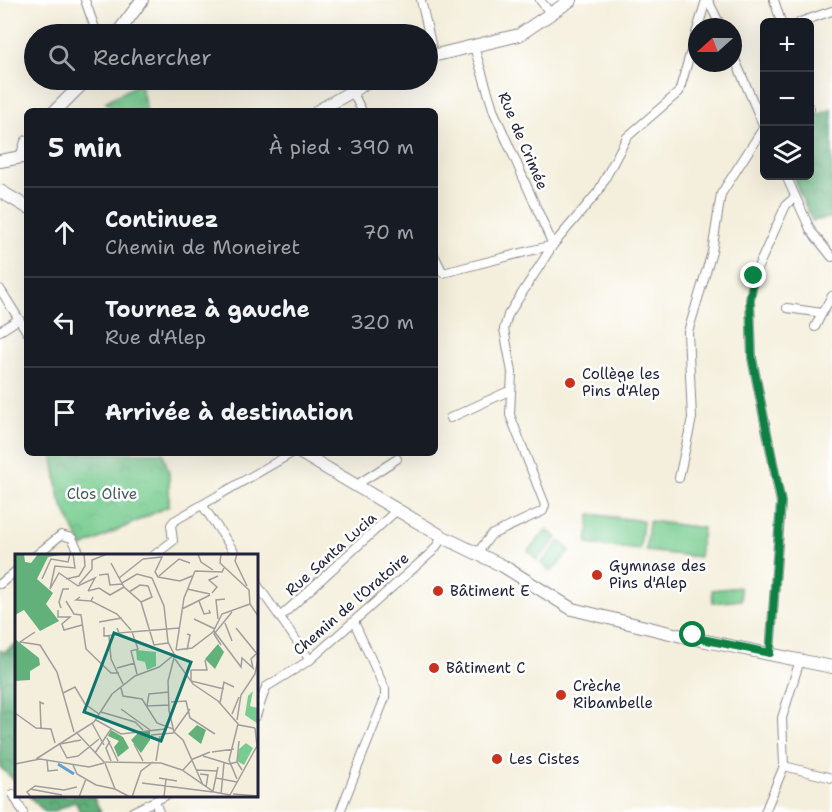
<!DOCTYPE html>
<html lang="fr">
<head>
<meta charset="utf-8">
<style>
  body { margin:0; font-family:"Shantell Sans",sans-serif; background:#242831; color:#f1f3f6 }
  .controls { position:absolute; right:18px; top:18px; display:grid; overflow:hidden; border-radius:9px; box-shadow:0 6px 24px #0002 }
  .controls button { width:54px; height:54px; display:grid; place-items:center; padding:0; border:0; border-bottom:2px solid #363941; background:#171b24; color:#f1f3f6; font:30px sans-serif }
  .compass { position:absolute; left:688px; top:18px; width:54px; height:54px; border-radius:50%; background:#171b24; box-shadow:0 6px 24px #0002; rotate:249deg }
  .stop { position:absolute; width:18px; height:18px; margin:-14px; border:4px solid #0b8043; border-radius:50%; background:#fff }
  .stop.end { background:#0b8043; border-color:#fff; box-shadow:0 2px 6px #0008 }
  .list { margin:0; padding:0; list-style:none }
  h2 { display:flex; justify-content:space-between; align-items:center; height:78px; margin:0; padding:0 24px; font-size:26px }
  h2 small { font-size:20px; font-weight:400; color:#9ea1a6 }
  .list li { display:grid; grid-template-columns:39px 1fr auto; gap:18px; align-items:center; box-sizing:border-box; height:90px; padding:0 24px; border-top:2px solid #363941 }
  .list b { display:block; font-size:22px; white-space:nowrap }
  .list p { margin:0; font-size:20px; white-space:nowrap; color:#9ea1a6 }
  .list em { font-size:20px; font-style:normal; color:#9ea1a6 }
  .icon { flex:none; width:33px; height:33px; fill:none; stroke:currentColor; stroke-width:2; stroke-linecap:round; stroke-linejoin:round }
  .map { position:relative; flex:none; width:832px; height:812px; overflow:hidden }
  .search { position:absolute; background:#171b24; box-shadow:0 6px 24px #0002; left:24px; top:24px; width:414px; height:66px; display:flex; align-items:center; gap:15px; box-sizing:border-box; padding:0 21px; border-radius:33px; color:#9ea1a6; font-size:22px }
  .panel { position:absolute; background:#171b24; box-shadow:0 6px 24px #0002; left:24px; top:108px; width:414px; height:348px; border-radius:9px }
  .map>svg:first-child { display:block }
  .grass { fill:#78cc90; stroke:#4d7766; stroke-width:1.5 }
  .forest { fill:url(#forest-crowns); stroke:#42695a; stroke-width:1.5 }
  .park { fill:url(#park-crowns); stroke:#4d7766; stroke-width:1.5 }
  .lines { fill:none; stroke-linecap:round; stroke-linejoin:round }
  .minor-casing { stroke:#8b888c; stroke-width:10 }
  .secondary-casing { stroke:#8b888c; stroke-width:14 }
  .minor { stroke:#fff; stroke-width:8 }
  .secondary { stroke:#fff; stroke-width:12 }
  .route { stroke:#0b8043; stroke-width:8 }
  .poi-dot { fill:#c8321e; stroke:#fff; stroke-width:2 }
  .labels { text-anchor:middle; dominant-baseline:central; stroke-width:5; stroke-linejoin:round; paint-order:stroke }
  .street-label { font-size:15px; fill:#22223b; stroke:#fff }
  .poi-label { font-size:15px; fill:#22223b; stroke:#fff; text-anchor:start }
  .park-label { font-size:15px; fill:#405e59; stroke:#fff }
  .inset-river { fill:none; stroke:#659ed4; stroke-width:3 }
  .inset-road { fill:none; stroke:#a09d9c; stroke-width:1.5 }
  .view { fill:#0f766e; fill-opacity:0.15; stroke:#0f766e; stroke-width:3 }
  .inset-edge { fill:none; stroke:#22223b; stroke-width:3 }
</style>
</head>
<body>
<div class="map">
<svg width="832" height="812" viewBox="0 0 832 812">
  <defs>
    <pattern id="forest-crowns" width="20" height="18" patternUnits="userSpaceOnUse" patternTransform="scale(1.5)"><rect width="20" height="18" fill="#62b07a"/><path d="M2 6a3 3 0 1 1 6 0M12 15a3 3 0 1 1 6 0" fill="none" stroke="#508f65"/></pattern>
    <pattern id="park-crowns" width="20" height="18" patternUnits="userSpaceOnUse" patternTransform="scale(1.5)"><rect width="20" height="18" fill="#78cc90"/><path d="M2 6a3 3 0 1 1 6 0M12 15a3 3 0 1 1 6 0" fill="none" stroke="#68af7d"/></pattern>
  </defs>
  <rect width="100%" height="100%" fill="#fff"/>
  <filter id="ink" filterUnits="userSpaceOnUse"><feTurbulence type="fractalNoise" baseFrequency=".0167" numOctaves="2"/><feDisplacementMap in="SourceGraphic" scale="12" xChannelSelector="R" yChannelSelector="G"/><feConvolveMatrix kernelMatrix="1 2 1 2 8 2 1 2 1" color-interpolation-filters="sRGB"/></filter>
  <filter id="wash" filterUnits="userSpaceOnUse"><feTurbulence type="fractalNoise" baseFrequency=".008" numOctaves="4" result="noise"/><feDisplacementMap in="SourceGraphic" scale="24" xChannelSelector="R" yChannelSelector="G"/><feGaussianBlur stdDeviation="1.35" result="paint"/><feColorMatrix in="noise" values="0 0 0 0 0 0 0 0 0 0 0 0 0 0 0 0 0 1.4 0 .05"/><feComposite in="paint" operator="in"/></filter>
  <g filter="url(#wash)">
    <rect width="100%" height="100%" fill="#f4efdc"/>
    <g class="grass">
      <path d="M590 514 643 521 640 550 587 544Z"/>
      <path d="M649 521 703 528 699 557 646 551Z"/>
      <path d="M547 530 557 538 537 560 528 551Z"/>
      <path d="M560 541 570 551 551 572 541 563Z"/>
      <path d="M740 587 741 600 713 603 712 590Z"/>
    </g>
    <g class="forest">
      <path d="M832 109V218L812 221 792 176H810V118Z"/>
      <path d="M16 644V782L0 767V650L4 652Z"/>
      <path d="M29 796H93L101 812H80L75 801 53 812H45Z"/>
    </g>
    <g class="park">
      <path d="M140 83 147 111H116L105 102Z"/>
      <path d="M52 453H163L169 473V506L82 547 60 500Z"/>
    </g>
  </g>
  <g filter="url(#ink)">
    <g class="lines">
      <g class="minor-casing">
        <g id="minor">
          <path d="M85 0 97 34"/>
          <path d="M421 0 432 48"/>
          <path d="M540 0 551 14"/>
          <path d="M708 0 721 27"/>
          <path d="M774 0 781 22"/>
          <path d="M800 22 832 11"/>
          <path d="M698 27 706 0"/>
          <path d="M733 55 764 127"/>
          <path d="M352 91 362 111"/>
          <path d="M810 108V109"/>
          <path d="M786 176 811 231 832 257"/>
          <path d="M435 257 443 273 553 245 494 112 474 47"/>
          <path d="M0 289 27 332"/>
          <path d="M787 308 822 313 832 296"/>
          <path d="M815 327 822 313"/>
          <path d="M0 331 19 319"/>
          <path d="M450 418 511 390"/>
          <path d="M679 478 692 418 688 332 712 252 721 194 764 127"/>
          <path d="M359 488 361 482 397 459"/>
          <path d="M203 506 237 556"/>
          <path d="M478 552 491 535 543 511 545 505 510 415 512 372 504 329 508 315 553 245 598 192 627 137 679 92 697 30"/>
          <path d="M35 556 61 535 72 538 81 556"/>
          <path d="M153 556 173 541 171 525 174 521 292 453"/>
          <path d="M256 583 310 660"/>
          <path d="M0 584 16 571"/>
          <path d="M280 617 397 510"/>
          <path d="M770 653 781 503 752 358 750 300 754 276 786 205 795 197"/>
          <path d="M256 716 266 687 310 660 433 551 443 537"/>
          <path d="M784 766 832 778"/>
          <path d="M13 794 23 812"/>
          <path d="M155 802 159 812"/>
          <path d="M132 812 165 796"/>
          <path d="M340 812 385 698V689L354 622"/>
          <path d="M765 812 784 766 782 718 800 660"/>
        </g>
      </g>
      <g class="secondary-casing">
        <g id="secondary">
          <path d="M117 34 142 0"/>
          <path d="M428 57 519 35 571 0"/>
          <path d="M55 111 86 80"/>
          <path d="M318 111 371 80"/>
          <path d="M22 157 27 142"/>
          <path d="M0 161 27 156"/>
          <path d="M0 191 27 207"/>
          <path d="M301 453 443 537 503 566 572 609 682 636 832 667"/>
        </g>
      </g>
      <use href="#minor" class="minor"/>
      <use href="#secondary" class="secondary"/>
    </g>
  </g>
  <g class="lines" filter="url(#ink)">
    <path class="route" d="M693 635 702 639 770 653 781 502 752 358 750 300 754 276"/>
  </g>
  <g class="poi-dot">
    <circle cx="570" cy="383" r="6"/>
    <circle cx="597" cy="575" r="6"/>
    <circle cx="438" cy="591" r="6"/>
    <circle cx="434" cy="668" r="6"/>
    <circle cx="561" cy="695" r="6"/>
    <circle cx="497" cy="759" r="6"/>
  </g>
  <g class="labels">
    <g class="street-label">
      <text transform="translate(523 141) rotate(67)">Rue de Crimée</text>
      <text transform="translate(331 554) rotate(-42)">Rue Santa Lucia</text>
      <text transform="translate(351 604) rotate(-41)">Chemin de l'Oratoire</text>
    </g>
    <g class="poi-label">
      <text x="582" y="374">Collège les<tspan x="582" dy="17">Pins d'Alep</tspan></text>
      <text x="609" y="566">Gymnase des<tspan x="609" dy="17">Pins d'Alep</tspan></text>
      <text x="450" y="591">Bâtiment E</text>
      <text x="446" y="668">Bâtiment C</text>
      <text x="573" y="686">Crèche<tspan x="573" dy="17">Ribambelle</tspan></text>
      <text x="509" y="759">Les Cistes</text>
    </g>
    <g class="park-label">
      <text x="102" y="494">Clos Olive</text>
    </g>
  </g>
  <g transform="translate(15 554)">
    <rect width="243" height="243" fill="#f4efdc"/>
    <path d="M231 189 238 194 229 211 222 207 224 195Z" fill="#78cc90"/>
    <path d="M0 0H9L10 8 16 9 23 0H51L33 3 22 25 38 39 31 50 44 67 25 77 9 56 0 61ZM0 85 24 104 25 111 15 117V126L0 127ZM203 90 209 98 200 115 190 105ZM182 171 191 176 186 190 173 180ZM96 176 108 183 114 194 103 203 99 193 104 187 93 182ZM125 177H135V186L126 199 116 186Z" fill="#62b07a"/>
    <path d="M121 96 141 98V112L132 116 130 108 122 106ZM238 137 235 152 243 154V170L230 161 233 142Z" fill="#78cc90"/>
    <path class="inset-river" d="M43 210 59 220"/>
    <path class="inset-road" d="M58 0 60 14 40 12 35 35 44 19 63 32 80 24 73 37M183 0 186 8 198 16M206 0 205 9 234 36 235 50M222 0 220 7 232 32M128 5 147 3 140 18 143 23 165 27 177 22M96 9 109 33 126 48 139 91 153 89M180 17 207 18 209 14M84 21 93 20 95 31 107 30M144 22 164 5 175 9M104 24 128 5M137 24 149 52 153 88 159 100M27 25 36 5 53 8 55 0M51 25 64 22 70 12 69 0M107 29 122 20 137 24M64 30 77 15V6L92 0M172 35 195 40M73 37 84 34 95 41 109 33M114 38 125 31 133 32 137 43 126 48M197 39 202 33 194 26 203 22M65 43 61 46 76 47M78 43 76 47 102 60 116 76M51 47 59 60 66 61 71 95 96 119H104M184 47 189 60 195 59 194 56M46 54 44 48 48 35H54M167 55 195 41M43 56V63H55L47 70 49 76 67 71M179 65 200 75M203 65 201 46 210 45M84 68 107 64M210 69 217 87M89 73V82L100 81M102 74 104 79 164 74M221 74 243 101M199 77 226 113 227 104 238 114 236 105 241 100M20 78 5 88 25 91 42 118 59 178M117 78 123 95 116 97 122 120M172 80 175 81 172 96M94 82 96 105 108 130M206 91 199 80 217 58M161 96 177 94 198 78 207 60 235 50 243 62M161 96 169 44 180 17M160 100 153 127 154 157 159 178 168 186 188 231M160 105 178 130 203 147 224 171 240 174M102 114 120 109M176 116V127L209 135M176 116H192L190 106M106 134 108 142 127 145 142 169 158 175M154 138 134 140 132 152 154 151M48 139 60 133 70 150 84 160M156 148 171 147 175 164 200 180M205 149 209 128 219 133M106 155 135 176M86 158 120 168 128 176M0 159 21 174 36 175 40 189M217 160 224 143M81 166 106 180 150 175M222 166 226 141 240 120 243 105M77 169 89 191M26 174 25 148 29 150M61 178 89 208M136 181 158 179 175 155M92 184 103 207M95 187 91 194 96 207M224 187 222 208 227 216M44 189 52 204 63 202 84 185M45 190 66 186M119 190 128 207M197 198 219 195M80 199 96 175M188 202 214 210 222 208M21 205 79 168 97 140 120 122 144 113 160 100M32 206 33 217 43 216M141 207 145 182M89 208 146 209 167 216 199 238 215 241M90 209 100 235M0 210 25 205 74 213 89 209M58 211 62 220 81 231 100 235 115 243M168 216 178 205 195 198M182 216 202 217M185 220 193 221 191 233M144 224 162 227M201 224 222 228M222 225 214 206 223 170M127 229 198 238M15 235 47 241M198 237 203 213M206 240 209 209M218 240 243 242M215 241 242 192 240 174M16 243 12 238 20 232 49 236 62 233M64 243 71 225M117 243 126 217 138 208M149 243 151 225"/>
    <path class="view" d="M99 79 176 108 146 187 69 158Z"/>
    <rect width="243" height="243" class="inset-edge"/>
  </g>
</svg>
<div class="controls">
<button>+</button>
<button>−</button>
<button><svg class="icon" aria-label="layers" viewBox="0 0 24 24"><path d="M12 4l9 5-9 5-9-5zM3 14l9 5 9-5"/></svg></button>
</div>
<svg class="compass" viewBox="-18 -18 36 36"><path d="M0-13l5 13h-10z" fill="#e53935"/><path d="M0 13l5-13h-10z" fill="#9ea1a6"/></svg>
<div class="stop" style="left:693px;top:635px"></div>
<div class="stop end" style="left:754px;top:276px"></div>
<div class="search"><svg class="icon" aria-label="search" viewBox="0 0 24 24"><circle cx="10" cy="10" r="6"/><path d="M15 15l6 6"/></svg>Rechercher</div>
<section class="panel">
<h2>5 min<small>À pied · 390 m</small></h2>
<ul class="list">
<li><svg class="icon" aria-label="ahead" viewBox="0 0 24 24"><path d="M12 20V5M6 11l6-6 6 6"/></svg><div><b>Continuez</b><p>Chemin de Moneiret</p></div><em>70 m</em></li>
<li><svg class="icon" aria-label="left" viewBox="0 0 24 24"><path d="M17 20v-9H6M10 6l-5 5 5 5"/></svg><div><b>Tournez à gauche</b><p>Rue d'Alep</p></div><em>320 m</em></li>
<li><svg class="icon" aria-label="arrive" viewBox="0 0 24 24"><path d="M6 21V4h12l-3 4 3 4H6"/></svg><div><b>Arrivée à destination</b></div></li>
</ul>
</section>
</div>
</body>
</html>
